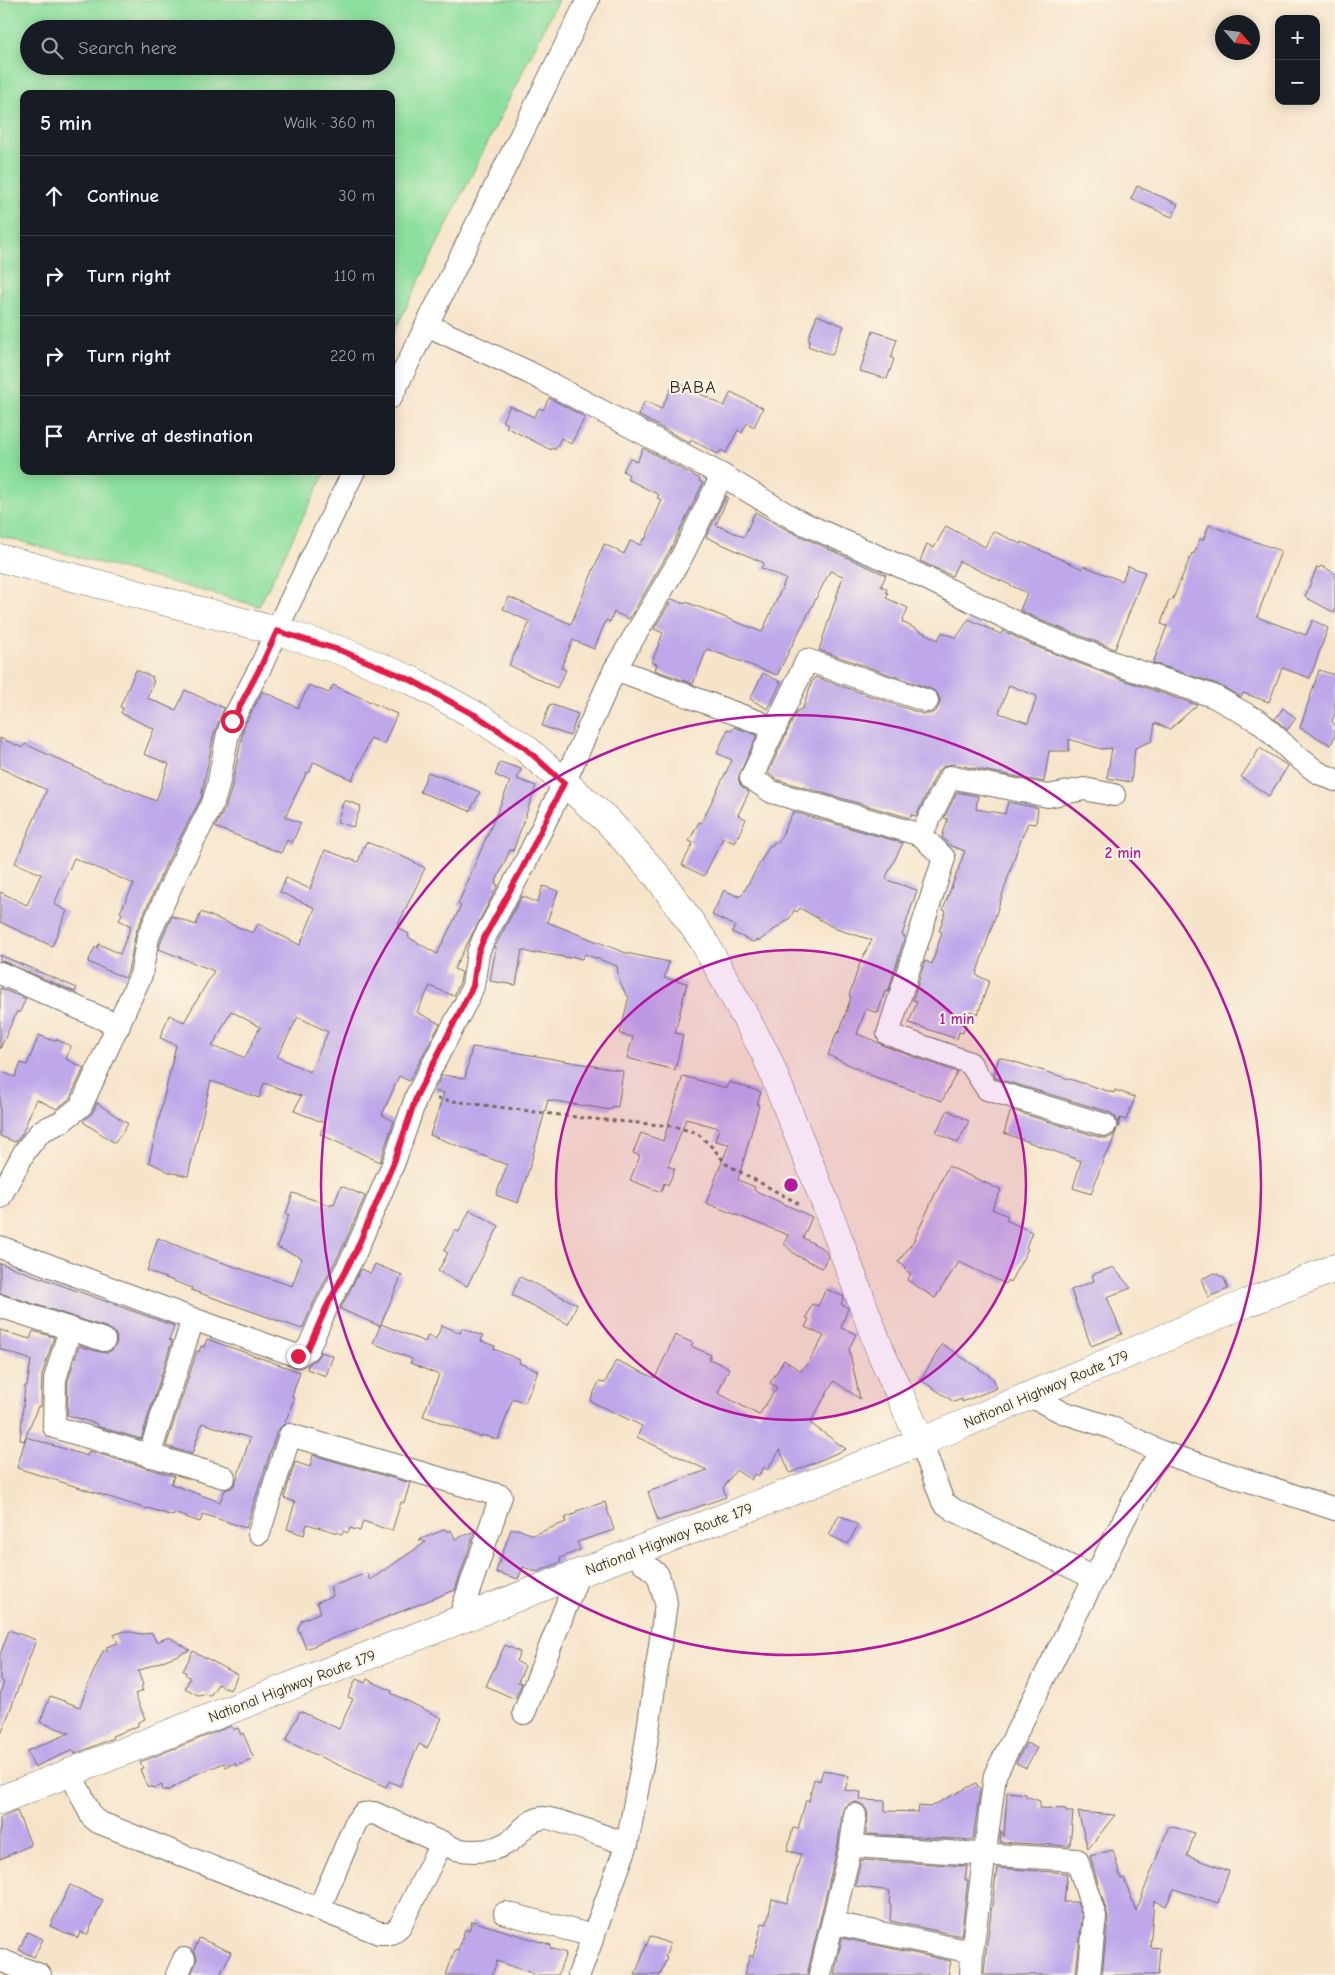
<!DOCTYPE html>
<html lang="en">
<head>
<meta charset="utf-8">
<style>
  body { margin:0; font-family:"Comic Neue",sans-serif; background:#242831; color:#f1f3f6 }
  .controls { position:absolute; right:15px; top:15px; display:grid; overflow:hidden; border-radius:10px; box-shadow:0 2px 12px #0003 }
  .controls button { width:45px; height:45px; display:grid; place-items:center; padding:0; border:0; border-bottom:1px solid #363941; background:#171b24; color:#f1f3f6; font:25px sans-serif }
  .compass { position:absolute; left:1215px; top:15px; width:45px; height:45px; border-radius:50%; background:#171b24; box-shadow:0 2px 12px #0003; rotate:118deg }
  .stop { position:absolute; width:15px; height:15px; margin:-11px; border:4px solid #e11d48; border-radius:50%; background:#fff }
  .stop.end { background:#e11d48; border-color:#fff; box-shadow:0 1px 5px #0008 }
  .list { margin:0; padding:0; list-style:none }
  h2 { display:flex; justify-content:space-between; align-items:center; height:65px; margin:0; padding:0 20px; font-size:21px }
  h2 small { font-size:16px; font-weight:400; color:#9ea1a6 }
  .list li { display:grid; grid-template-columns:32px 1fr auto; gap:15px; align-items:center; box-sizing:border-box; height:80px; padding:0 20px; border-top:1px solid #363941 }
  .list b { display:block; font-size:19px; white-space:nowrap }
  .list em { font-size:16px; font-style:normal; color:#9ea1a6 }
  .icon { flex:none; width:28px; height:28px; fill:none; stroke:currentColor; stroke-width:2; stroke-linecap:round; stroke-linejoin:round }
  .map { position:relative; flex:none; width:1335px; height:1975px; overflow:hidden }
  .search { position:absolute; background:#171b24; box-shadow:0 2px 12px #0003; left:20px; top:20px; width:375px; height:55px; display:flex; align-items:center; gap:12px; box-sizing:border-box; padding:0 18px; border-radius:28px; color:#9ea1a6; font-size:19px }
  .panel { position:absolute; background:#171b24; box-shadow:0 2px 12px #0003; left:20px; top:90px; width:375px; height:385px; border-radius:10px }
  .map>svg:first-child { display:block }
  .green { fill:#8ddf9f; stroke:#5c8565; fill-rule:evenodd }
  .building { fill:#bea8ea; fill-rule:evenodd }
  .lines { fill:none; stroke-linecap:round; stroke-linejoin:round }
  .minor-casing { stroke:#726c63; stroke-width:24 }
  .tertiary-casing { stroke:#726c63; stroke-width:29 }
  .trunk-casing { stroke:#726c63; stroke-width:29 }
  .path { stroke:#726c63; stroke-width:3; stroke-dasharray:4 4; stroke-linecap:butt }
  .minor { stroke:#fff; stroke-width:22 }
  .tertiary { stroke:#fff; stroke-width:28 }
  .trunk { stroke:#fff; stroke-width:28 }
  .route { stroke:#e11d48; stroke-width:6 }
  .ring { fill:none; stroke:#b5179e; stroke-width:2.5 }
  .labels { text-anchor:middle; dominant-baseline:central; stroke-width:4; stroke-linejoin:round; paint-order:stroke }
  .street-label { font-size:15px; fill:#2b2b2b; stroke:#fcf5e5 }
  .quarter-label { font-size:18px; letter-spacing:1px; fill:#2b2b2b; stroke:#fcf5e5 }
  .centre { fill:#b5179e; stroke:#fcf5e5; stroke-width:2.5 }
  .ring-label { font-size:15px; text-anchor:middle; font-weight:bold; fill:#b5179e; stroke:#fcf5e5; stroke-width:4; stroke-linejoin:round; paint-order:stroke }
</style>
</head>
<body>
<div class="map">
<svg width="1335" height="1975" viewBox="0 0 1335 1975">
  <rect width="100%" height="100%" fill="#fcf5e5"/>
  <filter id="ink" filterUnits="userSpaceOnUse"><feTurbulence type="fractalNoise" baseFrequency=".02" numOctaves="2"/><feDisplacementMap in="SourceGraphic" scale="10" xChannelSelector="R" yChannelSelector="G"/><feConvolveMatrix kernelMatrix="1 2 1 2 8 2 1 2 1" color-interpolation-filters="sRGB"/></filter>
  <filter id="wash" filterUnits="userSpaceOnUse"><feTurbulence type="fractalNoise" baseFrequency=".0096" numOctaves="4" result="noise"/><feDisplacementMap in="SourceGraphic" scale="20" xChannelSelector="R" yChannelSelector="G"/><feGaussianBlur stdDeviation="1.12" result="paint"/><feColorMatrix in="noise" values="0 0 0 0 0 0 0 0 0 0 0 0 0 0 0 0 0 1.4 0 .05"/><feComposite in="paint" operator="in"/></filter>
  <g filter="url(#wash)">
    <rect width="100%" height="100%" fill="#f6e4ca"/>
    <path class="green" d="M0 0H558L391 338V94H24V471H326L259 606 0 536ZM29 29H386V66H29Z"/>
    <g id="blocks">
      <g class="building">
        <path d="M1137 186 1178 204 1172 217 1131 199Z"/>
        <path d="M817 315 844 326 832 355 808 346 810 340 808 339Z"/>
        <path d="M873 331 897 339 891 358 894 359 887 379 860 371Z"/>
        <path d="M675 381 724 406 731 392 763 408 754 427 747 423 742 433 738 430 726 453 721 450 718 454 691 440 690 443 638 415 645 401 661 409Z"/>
        <path d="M549 398 585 417 571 444 561 438 555 450 552 448 551 450 506 427 508 424 502 421 510 406 534 417 539 408 543 410Z"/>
        <path d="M643 448 700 479 699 481 703 483 670 550 629 619 614 612 610 622 606 620 594 649 573 640 561 668 566 670 557 688 509 665 530 622 503 609 509 597 571 624 604 544 624 554 630 541 641 545 643 539 645 540 662 500 657 498 659 495 627 479 629 475 623 471 630 458 637 462Z"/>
        <path d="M726 496 728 497 716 525 744 537 755 512 791 532 886 575 881 586 887 589 886 592 888 593 886 598 908 608 902 622 938 640 942 632 956 638 969 619 1000 634 1003 631 1032 645 1117 678 1197 705 1170 729 1155 723 1152 741 1135 748 1131 782 1107 778 1112 748 1101 749 1069 739V751H1049L1044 782 952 764 944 766 938 771 916 816 911 815 910 818 778 780 768 773 797 711 803 708 812 681 814 680 815 677 923 714H930L936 711 939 706 940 699 937 693 931 689 819 650 843 576 830 571 777 675 707 649 693 684 655 670 657 664 652 662 663 633 654 629 672 599 685 604 686 602 762 632 786 579 761 568 764 563 706 537ZM1009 685 1037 696 1028 723 999 713Z"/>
        <path d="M1209 525 1281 551 1257 617 1306 635 1313 620 1328 628 1310 678 1282 668 1269 702 1243 693 1241 697 1217 684 1153 663 1167 626 1161 624 1169 600 1172 601 1192 553 1194 554 1200 539 1203 540Z"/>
        <path d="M946 526 985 547 993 531 1021 544 1022 542 1083 569 1084 566 1122 581 1128 566 1145 572 1115 649 1042 621 1020 610 1027 593 959 561 952 576 920 561 927 544 934 548Z"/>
        <path d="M1321 566 1335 573V613L1305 597 1317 567 1319 568Z"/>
        <path d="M136 670 153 677 152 680 154 681 147 698 176 710 185 690 224 708 214 734 201 798 166 864 136 932 128 971 125 978 88 962 95 947 97 948 99 944 120 954 131 926 119 920 122 914 120 912 134 884 111 874 74 858 54 904 67 911 52 946 0 922V892L27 905 41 874 15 863 47 790 0 768V738L23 748 25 744 90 774 156 801 169 764 144 754 154 729 121 713 123 708 120 707Z"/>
        <path d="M1319 670 1335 675V712L1332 722 1335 724V736L1331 745 1300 728Z"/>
        <path d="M763 673 781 682 768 709 750 699Z"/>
        <path d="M309 685 329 693 333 685 397 714 384 744 371 738 352 780 314 762 309 773 307 772 285 817 301 823 292 843 287 840 281 853 215 827 225 809 231 790 244 726 263 691 298 708Z"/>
        <path d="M550 704 578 714 570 736 542 726Z"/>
        <path d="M1283 708 1296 718 1287 730 1275 719Z"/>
        <path d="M734 727 757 735 738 778 740 785 749 792 738 815 746 819 735 843 723 838 704 876 682 865 693 843 689 841 699 822 701 823 732 760 717 753 728 729 732 731Z"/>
        <path d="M1260 748 1288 766 1269 796 1241 777Z"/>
        <path d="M500 762 521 769 517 779 536 786 513 851 510 850 495 884 498 885 454 969 462 972 460 982 454 996 430 986 417 1012 440 1024 409 1081 399 1076 382 1115 394 1121 380 1162 320 1134 325 1123 294 1111 301 1096 264 1083 259 1098 211 1081 188 1176 169 1172 149 1162 176 1045 160 1038 169 1015 184 1022 214 971 159 949 161 941 172 916 196 925 201 912 253 933 258 924 300 945 315 908 280 892 286 878 310 889 325 850 358 862 366 842 398 854 425 868 397 927 409 934 408 937 437 954 461 906 458 904 510 782 495 775ZM231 1011 260 1027 245 1058 230 1051 212 1047ZM298 1017 328 1032 310 1072 277 1057Z"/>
        <path d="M428 772 480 792 470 811 420 792Z"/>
        <path d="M957 792 978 796 976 809 1005 814 1008 802 1038 808 1036 824 1028 823 1018 847 976 975 989 981 978 1014 970 1011 963 1033 959 1032 957 1039 909 1023 917 1001 913 1000 925 961 932 964 942 932 939 931 946 911 943 910 965 851 951 846 942 837 948 819 944 818Z"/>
        <path d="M344 800 361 806 353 827 337 822Z"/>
        <path d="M793 812 903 843 886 877 887 880 917 890 902 935 905 936 888 992 885 991 878 1013 866 1009 857 1034 871 1039 884 1046 957 1072 942 1101 875 1077 828 1055 837 1032 839 1033 851 997 849 996 861 960 872 940 836 929 800 908 797 912 794 910 790 918 759 941 756 940 753 942 732 932 735 926 712 915 724 890 739 897 740 895H742L770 845 772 846 774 842 778 843Z"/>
        <path d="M543 886 558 891 547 922 626 953 669 962 664 978 687 983 675 1033 683 1035 675 1070 627 1058 633 1037 620 1034 629 996 626 995 619 979 617 966 585 954 582 959 571 956 570 958 536 952 535 954 522 950 516 985 490 981 496 948H494L522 896 537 903Z"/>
        <path d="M0 955 77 988 75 992 0 960Z"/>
        <path d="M0 988 26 999 19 1013 17 1011 0 1049Z"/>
        <path d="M39 1035 54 1041 55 1039 71 1046 66 1059 84 1068 70 1098 57 1109 36 1099 22 1134 15 1142 0 1136V1071L15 1077 21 1063 27 1065Z"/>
        <path d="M472 1047 489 1049 490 1048 623 1071 618 1107 613 1106 611 1110 548 1100 530 1166 518 1203 496 1195 507 1165 430 1135 444 1093 434 1091 442 1075 465 1078Z"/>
        <path d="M999 1057 1114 1093 1115 1090 1135 1097 1126 1120 1120 1118 1118 1128V1123L1115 1116 1109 1112 995 1078 994 1075Z"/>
        <path d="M683 1076 726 1088 729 1082 761 1092 757 1105H759L738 1180 755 1187 754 1190 812 1217 803 1238 824 1249 828 1256 822 1268 796 1255 784 1244 788 1235 706 1203 729 1144 715 1141 719 1128 686 1119 668 1166 675 1169 668 1185 664 1183 661 1192 630 1180 640 1156 633 1153 641 1133 663 1141Z"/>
        <path d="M97 1103 128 1124 115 1143 83 1122 93 1112Z"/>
        <path d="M948 1110 969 1121 958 1143 936 1132Z"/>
        <path d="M1011 1110 1102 1138H1108L1114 1135 1117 1129 1108 1153 1106 1152 1091 1194 1073 1188 1081 1161 1004 1133Z"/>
        <path d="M948 1166 1001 1190 992 1209 1008 1216 1006 1220 1032 1232 1027 1245 1026 1248 1028 1249 1010 1282 1007 1280 1006 1284 959 1262 935 1298 907 1280 911 1274 904 1269 906 1267 898 1262 913 1242Z"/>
        <path d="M341 1186 365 1196 343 1247 314 1302 302 1329 191 1290 192 1288 147 1271 158 1238 206 1257 292 1286 302 1258 277 1247 289 1215 286 1214 293 1193 330 1205 331 1203 334 1204Z"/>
        <path d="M470 1210 499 1226 467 1286 438 1271 448 1253 444 1251 455 1230 459 1232Z"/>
        <path d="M0 1263 174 1326 169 1340 172 1341 141 1439 96 1426 97 1424 67 1415 68 1381 79 1346 100 1352 107 1353 112 1350 116 1345 117 1338 114 1332 108 1328 0 1293Z"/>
        <path d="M375 1264 402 1275 380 1326 340 1309 361 1269 371 1273Z"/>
        <path d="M1113 1267 1131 1288 1107 1297 1122 1334 1091 1346 1071 1290 1094 1281 1092 1275Z"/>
        <path d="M1215 1273 1224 1278 1228 1289 1208 1297 1201 1279Z"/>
        <path d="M520 1277 577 1304 568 1324 512 1295Z"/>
        <path d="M826 1289 844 1297 841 1304 848 1308 841 1328 856 1334 849 1349 860 1399 834 1381 810 1423 846 1449 790 1473 780 1450 767 1470 764 1467 758 1476 755 1473 751 1480 736 1470 723 1488 726 1497 658 1521 648 1492 707 1470 637 1437 642 1426 590 1401 599 1382 605 1383 616 1360 655 1378 675 1335 693 1343 691 1346 711 1355 709 1359 729 1368 718 1393 759 1415 777 1387 770 1383 784 1360 801 1371 804 1366 806 1367 824 1336 805 1327 809 1319 806 1318 812 1304 818 1306Z"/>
        <path d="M381 1324 425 1342 428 1335 436 1339 442 1325 460 1333 462 1328 483 1336 481 1341 495 1346 494 1349 520 1360 519 1363 538 1371 525 1403 513 1398 498 1440 482 1435 481 1437 423 1416 439 1375 410 1363 412 1359 373 1343Z"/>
        <path d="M0 1330 30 1339 33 1331 54 1337 42 1375 41 1407 38 1406 24 1441 20 1440 25 1386H27L31 1360 0 1349Z"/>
        <path d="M207 1339 300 1372 292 1396 294 1399 285 1423 277 1431 246 1528 203 1514 200 1522 174 1513 173 1516 148 1508 147 1509 17 1468 26 1437 87 1456 89 1451 174 1476 171 1484 220 1502 225 1490 233 1487 236 1481 250 1438 202 1423 192 1454 166 1446 197 1351 199 1352 201 1346 204 1347Z"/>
        <path d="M942 1344 993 1378 997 1388 962 1402V1399L954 1402 921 1380Z"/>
        <path d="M321 1352 333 1356 326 1376 307 1369 308 1365 316 1359Z"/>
        <path d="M313 1455 410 1483 404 1503 401 1502 392 1531 363 1521 360 1531 350 1528 348 1533 343 1531 342 1534 307 1524 304 1535 287 1529 295 1502 284 1498 295 1462 310 1467Z"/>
        <path d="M605 1502 614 1530 577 1542 580 1550 560 1558 561 1562 537 1572 523 1567 518 1579 496 1572 511 1529H518L533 1535 566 1522 565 1518 577 1513 576 1511Z"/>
        <path d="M839 1515 858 1525 848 1544 829 1535Z"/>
        <path d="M446 1529 447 1532 451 1530 455 1539 475 1531 455 1590 306 1649 298 1628 302 1620 321 1612 317 1602 333 1596 330 1587 367 1573 370 1580 426 1542 419 1540Z"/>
        <path d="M9 1630 36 1640 2 1732 0 1731V1694L4 1682 0 1680V1655Z"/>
        <path d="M124 1631 142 1634 152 1633 156 1642 169 1637 190 1650 138 1671 143 1685 141 1686 143 1691 135 1694 145 1719 138 1722V1726L112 1736 113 1738 75 1754 73 1750 34 1767 27 1751 70 1733 40 1722 50 1696 80 1707 89 1682 103 1651 108 1650 106 1647 118 1643 114 1635Z"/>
        <path d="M505 1645 520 1652 516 1661 525 1666 518 1682 522 1683 515 1699 486 1686Z"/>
        <path d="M193 1651 238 1675 230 1690 218 1684 210 1696 205 1694 198 1695 185 1688 190 1678 185 1674 186 1672 183 1671Z"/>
        <path d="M356 1679 365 1683 367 1679 392 1691 391 1693 442 1718 427 1748 419 1744 400 1786 389 1781 386 1787 286 1741 300 1711 339 1729 353 1699 348 1697Z"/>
        <path d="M231 1726 233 1730 238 1728 241 1735 243 1733 254 1759 236 1766 235 1763 226 1767 224 1763 189 1777 190 1778 167 1791V1789L163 1791 162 1785 155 1788 147 1786 140 1769 143 1768 140 1762Z"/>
        <path d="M1026 1743 1037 1748 1026 1768 1016 1763Z"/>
        <path d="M823 1770 849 1776 845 1790 861 1792 860 1800 885 1801V1811L918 1812 919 1806 930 1807 976 1783 980 1790 973 1840 866 1834 868 1817 867 1810 863 1805 857 1802 850 1803 844 1807 842 1813 838 1844 807 1975H744L750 1955 753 1957 762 1923 767 1924 772 1899 787 1903 801 1854 787 1851 793 1828 798 1829 806 1800 809 1801 814 1779 820 1781Z"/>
        <path d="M1007 1792 1026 1794V1796L1040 1801V1808L1066 1809V1812H1073L1070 1846 1000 1842 1001 1831 1004 1836Z"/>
        <path d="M17 1811 31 1845 0 1859V1818Z"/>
        <path d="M1078 1812 1115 1815 1088 1849Z"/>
        <path d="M1169 1826 1195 1833 1187 1856 1229 1871 1218 1903 1174 1889 1166 1906 1154 1901 1150 1947 1160 1948 1158 1975H1102L1108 1917 1090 1856 1113 1850 1121 1879 1124 1878 1136 1911Z"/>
        <path d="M861 1860 967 1866 965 1880H968L961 1936 890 1921 891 1905 889 1904 890 1891 855 1886Z"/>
        <path d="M997 1868 1067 1873 1064 1902H1077L1082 1917 1076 1975H984L986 1950Z"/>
        <path d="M70 1885 103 1900 87 1935 80 1932 78 1938 50 1926Z"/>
        <path d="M472 1921 551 1945 550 1948 566 1953 558 1975H537L497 1961 492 1975H446L455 1950 458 1951 465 1929 469 1931Z"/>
        <path d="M27 1932 43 1939 34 1957 19 1950Z"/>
        <path d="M650 1936 670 1944 665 1957 667 1958 660 1975H635Z"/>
        <path d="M199 1938 231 1952 220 1975H191L197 1958 194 1951Z"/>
        <path d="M842 1938 951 1961 948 1975H834Z"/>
      </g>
    </g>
  </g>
  <g filter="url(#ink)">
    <use href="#blocks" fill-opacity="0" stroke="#726c63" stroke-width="1"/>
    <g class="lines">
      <g class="minor-casing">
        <g id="minor">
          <path d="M427 325 530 373 722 475 796 520 913 572 1037 633 1122 666 1213 696 1260 722 1294 754 1317 772 1335 780"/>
          <path d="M391 397 588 0"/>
          <path d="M615 669 775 728"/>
          <path d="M927 701 807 660 751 778 772 792 921 835 944 858 888 1034 970 1063 987 1089 1105 1125"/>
          <path d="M921 835 950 777 1048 796 1084 789 1114 795"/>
          <path d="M0 973 119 1026"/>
          <path d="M0 1197 25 1151 41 1131 61 1122 81 1106 141 975 148 937 178 870 213 803 218 786 227 738 232 721 262 664 284 614 354 471"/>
          <path d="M0 1247 193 1319 298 1356 308 1349 326 1308 355 1253 394 1162 417 1095 468 998 473 986 478 953 484 938 523 867 564 783 615 669 682 556 722 475"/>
          <path d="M0 1306 104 1340"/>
          <path d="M70 1329 55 1379 54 1427 224 1477"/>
          <path d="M1030 1396 1062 1412 1110 1427 1161 1452 1335 1509"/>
          <path d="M921 1442 943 1502 954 1510 1094 1578"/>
          <path d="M149 1456 193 1319"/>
          <path d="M259 1533 290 1435 501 1496 458 1622"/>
          <path d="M524 1713 579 1573"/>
          <path d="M70 1772 92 1817 98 1822 379 1933H392L400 1926 442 1842"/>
          <path d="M851 1846 1077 1860 1095 1916 1089 1975"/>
          <path d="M319 1909 356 1822 363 1814 374 1813 455 1849C475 1853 497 1852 514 1838 523 1829 528 1821 542 1818 550 1816 614 1840 627 1844"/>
          <path d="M505 1913 594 1936"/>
          <path d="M833 1923 972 1952"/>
          <path d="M0 1960 40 1975"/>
          <path d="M177 1975 184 1959"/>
          <path d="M579 1975 627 1844 646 1744 666 1603 658 1575 632 1553"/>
          <path d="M820 1975 851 1846 855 1815"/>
          <path d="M971 1975 972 1952 995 1775 1148 1472 1161 1452"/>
        </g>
      </g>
      <g class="tertiary-casing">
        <path id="tertiary" d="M0 558 277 631 342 651 411 680 480 718 525 748 608 821 659 878 703 940 766 1055 826 1205 881 1353 921 1442"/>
      </g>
      <g class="trunk-casing">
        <path id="trunk" d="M0 1800 579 1573 921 1442 1247 1303 1335 1268"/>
      </g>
      <path class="path" d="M437 1099 583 1118 672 1126 697 1133 714 1149 726 1164 801 1205"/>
      <use href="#minor" class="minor"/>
      <use href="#tertiary" class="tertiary"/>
      <use href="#trunk" class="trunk"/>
    </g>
  </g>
  <g class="lines" filter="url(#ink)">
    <path class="route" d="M232 721 262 664 277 631 342 651 411 680 480 718 525 748 564 783 523 867 484 938 478 953 473 986 417 1095 394 1162 355 1253 326 1308 308 1349 298 1356"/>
  </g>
  <circle cx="791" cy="1185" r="235" fill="#b5179e" fill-opacity=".12"/>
  <g class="ring">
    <circle cx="791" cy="1185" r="235"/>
    <circle cx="791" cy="1185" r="470"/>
  </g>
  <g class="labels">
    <g class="street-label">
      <text transform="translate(1046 1389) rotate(-23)">National Highway Route 179</text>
      <text transform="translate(669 1539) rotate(-21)">National Highway Route 179</text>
      <text transform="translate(292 1686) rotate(-21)">National Highway Route 179</text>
    </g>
    <g class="quarter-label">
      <text x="693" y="387">BABA</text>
    </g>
  </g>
  <circle cx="791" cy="1185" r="8" class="centre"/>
  <g class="ring-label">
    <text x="1123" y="858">2 min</text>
    <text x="957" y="1024">1 min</text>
  </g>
</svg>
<div class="controls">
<button>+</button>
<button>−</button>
</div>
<svg class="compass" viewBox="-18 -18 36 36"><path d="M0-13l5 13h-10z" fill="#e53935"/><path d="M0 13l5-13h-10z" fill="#9ea1a6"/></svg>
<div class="stop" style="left:232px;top:721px"></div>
<div class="stop end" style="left:298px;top:1356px"></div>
<div class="search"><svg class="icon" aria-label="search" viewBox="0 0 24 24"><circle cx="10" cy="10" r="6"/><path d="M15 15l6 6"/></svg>Search here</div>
<section class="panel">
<h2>5 min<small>Walk · 360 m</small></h2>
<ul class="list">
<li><svg class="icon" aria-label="ahead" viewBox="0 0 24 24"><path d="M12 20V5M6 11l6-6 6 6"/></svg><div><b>Continue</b></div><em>30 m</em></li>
<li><svg class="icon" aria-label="right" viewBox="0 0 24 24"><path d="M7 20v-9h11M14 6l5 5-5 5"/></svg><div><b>Turn right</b></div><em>110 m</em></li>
<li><svg class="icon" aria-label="right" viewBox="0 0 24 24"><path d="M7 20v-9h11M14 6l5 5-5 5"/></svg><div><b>Turn right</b></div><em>220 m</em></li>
<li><svg class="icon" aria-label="arrive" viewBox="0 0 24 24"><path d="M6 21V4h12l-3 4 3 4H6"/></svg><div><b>Arrive at destination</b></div></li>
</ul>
</section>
</div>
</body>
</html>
